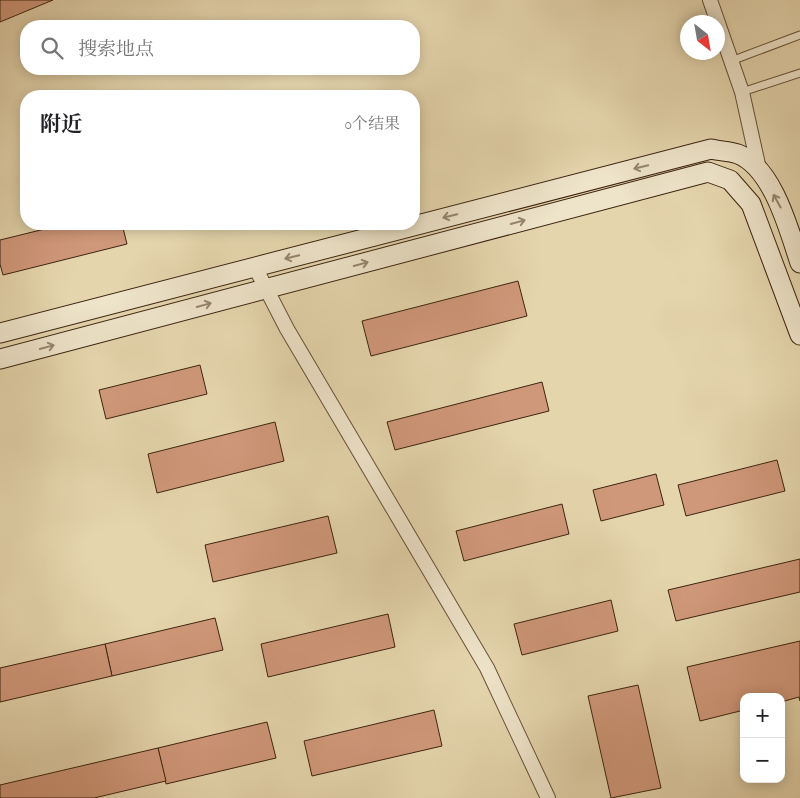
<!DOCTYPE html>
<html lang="zh">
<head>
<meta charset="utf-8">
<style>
  body { margin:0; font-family:"IM FELL English","Noto Serif SC",serif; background:#f6f6f6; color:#202124 }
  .controls { position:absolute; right:15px; bottom:15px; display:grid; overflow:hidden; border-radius:10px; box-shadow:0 2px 12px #0003 }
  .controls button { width:45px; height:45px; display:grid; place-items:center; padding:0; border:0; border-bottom:1px solid #e0e0e0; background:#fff; color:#202124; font:25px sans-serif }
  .compass { position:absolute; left:680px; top:15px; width:45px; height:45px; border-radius:50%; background:#fff; box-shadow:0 2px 12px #0003; rotate:149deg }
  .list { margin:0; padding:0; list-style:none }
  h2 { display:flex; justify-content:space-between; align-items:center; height:65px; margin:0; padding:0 20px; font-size:21px }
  h2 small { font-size:16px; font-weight:400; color:#757577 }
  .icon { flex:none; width:28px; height:28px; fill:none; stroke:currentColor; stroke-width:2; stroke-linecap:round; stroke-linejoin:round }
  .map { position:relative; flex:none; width:800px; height:798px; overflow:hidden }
  .search { position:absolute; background:#fff; box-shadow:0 2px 12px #0003; left:20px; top:20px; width:400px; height:55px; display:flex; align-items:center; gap:12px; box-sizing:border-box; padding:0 18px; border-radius:20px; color:#757577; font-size:19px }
  .panel { position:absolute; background:#fff; box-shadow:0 2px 12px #0003; left:20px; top:90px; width:400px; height:140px; border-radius:20px }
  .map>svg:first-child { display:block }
  .building { fill:#d0987a; stroke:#3c2410 }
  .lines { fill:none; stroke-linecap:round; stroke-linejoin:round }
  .lane-casing { stroke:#665037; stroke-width:9 }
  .street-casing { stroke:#665037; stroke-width:16 }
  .secondary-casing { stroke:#3c2410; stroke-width:21 }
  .lane { stroke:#eee4ca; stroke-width:7 }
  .street { stroke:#eee4ca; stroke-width:14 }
  .secondary { stroke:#eee4ca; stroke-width:19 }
  .oneway { stroke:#95846d }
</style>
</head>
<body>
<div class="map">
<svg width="800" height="798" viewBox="0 0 800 798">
  <rect width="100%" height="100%" fill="#e5d5ad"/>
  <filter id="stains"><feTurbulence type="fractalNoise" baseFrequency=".004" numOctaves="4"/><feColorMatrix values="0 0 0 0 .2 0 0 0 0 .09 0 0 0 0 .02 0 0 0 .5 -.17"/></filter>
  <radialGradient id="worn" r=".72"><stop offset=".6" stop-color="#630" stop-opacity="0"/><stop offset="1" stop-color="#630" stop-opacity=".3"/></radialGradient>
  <g class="building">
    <path d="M0 0H53L0 22Z"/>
    <path d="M65 224H122L127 244 3 275 0 264V240Z"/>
    <path d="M518 281 527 316 371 356 362 321Z"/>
    <path d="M200 365 207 394 106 419 99 390Z"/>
    <path d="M542 382 549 411 395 450 387 422Z"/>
    <path d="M275 422 284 461 157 493 148 454Z"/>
    <path d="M777 460 785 491 686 516 678 485Z"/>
    <path d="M656 474 664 505 601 521 593 490Z"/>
    <path d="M562 504 569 534 464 561 456 531Z"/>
    <path d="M328 516 337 553 213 582 205 545Z"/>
    <path d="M800 559V592L676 621 668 590Z"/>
    <path d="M611 600 618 631 522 655 514 624Z"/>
    <path d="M388 614 395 647 268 677 261 644Z"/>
    <path d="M215 618 223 650 112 676 105 644Z"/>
    <path d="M800 641V701L799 697 781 702V697H744V710L700 721 687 667Z"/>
    <path d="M105 644 112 676 0 702V668Z"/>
    <path d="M638 685 661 788 611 798 588 696Z"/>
    <path d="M434 710 442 746 312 776 304 741Z"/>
    <path d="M267 722 276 758 166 784 158 748Z"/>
    <path d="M158 748 166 781 94 798H0V785Z"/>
  </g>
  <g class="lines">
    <g class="lane-casing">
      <g id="lane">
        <path d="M731 61 800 35"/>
        <path d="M742 92 800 73"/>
      </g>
    </g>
    <g class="street-casing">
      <g id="street">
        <path d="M710 0 742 92 759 169"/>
        <path d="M255 267 287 329 487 668 548 798"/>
      </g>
    </g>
    <g class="secondary-casing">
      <g id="secondary">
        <path d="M0 333 711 149C719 151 730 151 738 154 773 168 789 230 800 263"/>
        <path d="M0 359 708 172 730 180 751 204 800 335"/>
      </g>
    </g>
    <use href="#lane" class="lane"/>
    <use href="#street" class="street"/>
    <use href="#secondary" class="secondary"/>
  </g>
  <defs><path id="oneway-shaft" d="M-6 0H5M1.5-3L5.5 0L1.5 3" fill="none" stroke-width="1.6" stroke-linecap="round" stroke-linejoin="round" transform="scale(1.25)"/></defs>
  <g class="oneway">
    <use href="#oneway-shaft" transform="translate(641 167) rotate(166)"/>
    <use href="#oneway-shaft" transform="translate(777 201) rotate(-119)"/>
    <use href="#oneway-shaft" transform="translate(450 216) rotate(166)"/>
    <use href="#oneway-shaft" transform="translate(518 222) rotate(-15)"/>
    <use href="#oneway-shaft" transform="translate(292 257) rotate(166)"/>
    <use href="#oneway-shaft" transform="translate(361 264) rotate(-15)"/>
    <use href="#oneway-shaft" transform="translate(204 305) rotate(-15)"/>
    <use href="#oneway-shaft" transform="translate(47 347) rotate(-15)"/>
  </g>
  <rect width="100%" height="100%" filter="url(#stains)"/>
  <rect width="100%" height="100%" fill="url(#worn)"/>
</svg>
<div class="controls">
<button>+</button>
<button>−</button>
</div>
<svg class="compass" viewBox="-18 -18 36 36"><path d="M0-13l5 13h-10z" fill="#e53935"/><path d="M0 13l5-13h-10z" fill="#757577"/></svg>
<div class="search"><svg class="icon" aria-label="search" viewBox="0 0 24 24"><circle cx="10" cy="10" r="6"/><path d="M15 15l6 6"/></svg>搜索地点</div>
<section class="panel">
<h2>附近<small>0个结果</small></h2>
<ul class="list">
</ul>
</section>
</div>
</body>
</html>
